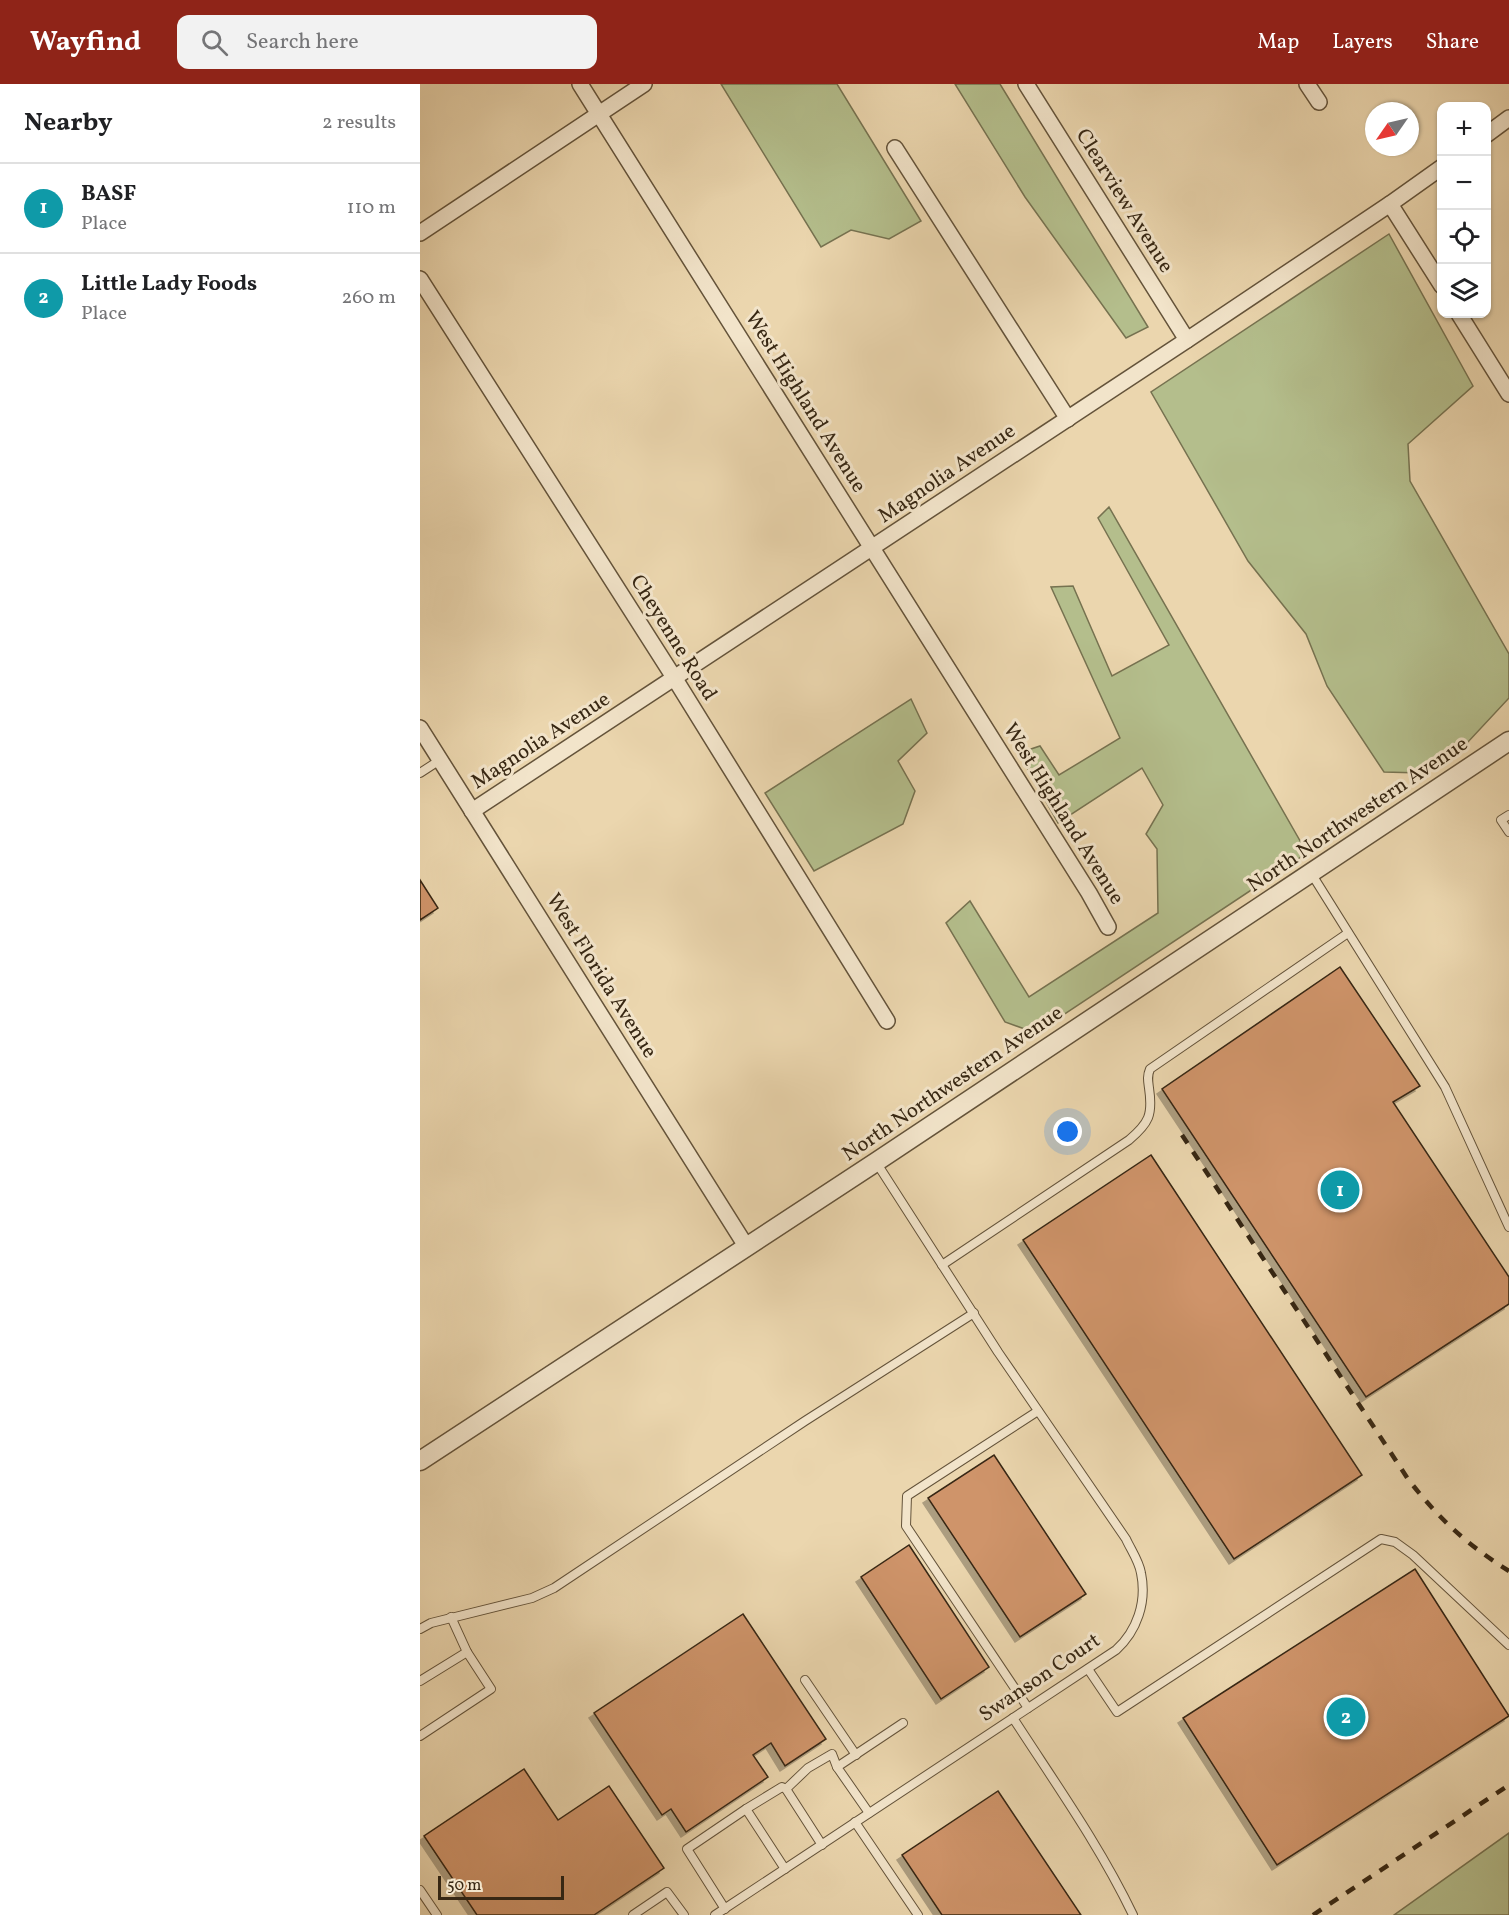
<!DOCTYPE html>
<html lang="en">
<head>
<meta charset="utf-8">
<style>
  body { margin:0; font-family:Vollkorn,serif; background:#f2f2f2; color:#202124 }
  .controls { position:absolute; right:18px; top:18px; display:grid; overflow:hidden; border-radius:12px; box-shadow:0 2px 4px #0004 }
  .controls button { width:54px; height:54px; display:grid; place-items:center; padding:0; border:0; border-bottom:2px solid #e0e0e0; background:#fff; color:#202124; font:30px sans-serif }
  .compass { position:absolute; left:945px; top:18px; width:54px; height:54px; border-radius:50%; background:#fff; box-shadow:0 2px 4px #0004; rotate:236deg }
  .scale { position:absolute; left:18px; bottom:15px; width:126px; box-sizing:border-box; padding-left:6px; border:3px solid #372713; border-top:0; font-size:16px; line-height:21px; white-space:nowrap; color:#372713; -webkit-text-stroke:4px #f2e4ca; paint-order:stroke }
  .you { position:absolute; left:648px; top:1048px; width:21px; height:21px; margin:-15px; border:4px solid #fff; border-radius:50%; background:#1a73e8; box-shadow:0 0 0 9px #1a73e833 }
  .badge { display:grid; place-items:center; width:39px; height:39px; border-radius:50%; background:#8f2418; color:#fff; font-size:20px; font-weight:700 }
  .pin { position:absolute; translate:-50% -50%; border:3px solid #fff; box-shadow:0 2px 6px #0006 }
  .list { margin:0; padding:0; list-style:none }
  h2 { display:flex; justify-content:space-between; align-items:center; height:78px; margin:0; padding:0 24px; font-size:26px }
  h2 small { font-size:20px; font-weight:400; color:#757577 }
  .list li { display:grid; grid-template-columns:39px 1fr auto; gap:18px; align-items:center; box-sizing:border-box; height:90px; padding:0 24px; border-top:2px solid #e0e0e0 }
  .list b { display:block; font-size:22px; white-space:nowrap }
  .list p { margin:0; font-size:20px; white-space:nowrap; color:#757577 }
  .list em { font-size:20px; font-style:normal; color:#757577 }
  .icon { flex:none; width:33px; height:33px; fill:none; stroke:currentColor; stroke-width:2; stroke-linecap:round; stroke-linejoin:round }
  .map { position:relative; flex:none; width:1089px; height:1831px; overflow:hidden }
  header { display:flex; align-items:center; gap:36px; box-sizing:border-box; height:84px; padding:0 30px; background:#8f2418; color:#fff }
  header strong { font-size:28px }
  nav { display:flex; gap:33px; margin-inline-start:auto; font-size:21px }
  .search { width:420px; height:54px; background:#f2f2f2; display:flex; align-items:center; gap:15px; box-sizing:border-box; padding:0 21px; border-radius:12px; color:#757577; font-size:22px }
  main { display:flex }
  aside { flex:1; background:#fff }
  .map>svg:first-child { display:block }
  .green { fill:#b4be8c; stroke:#767250; stroke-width:1.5 }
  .building { fill:#cf946b; stroke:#372713; stroke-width:1.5; filter:url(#shadow) }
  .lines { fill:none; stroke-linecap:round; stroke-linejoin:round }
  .service-casing { stroke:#64533a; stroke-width:10 }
  .minor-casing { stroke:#64533a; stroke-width:18 }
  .tertiary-casing { stroke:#64533a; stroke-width:21 }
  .service { stroke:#f2e4ca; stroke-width:8 }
  .minor { stroke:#f2e4ca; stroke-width:15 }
  .tertiary { stroke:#f2e4ca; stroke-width:18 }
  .rail { stroke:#372713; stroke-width:4.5; stroke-dasharray:10 10; stroke-linecap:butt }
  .labels { text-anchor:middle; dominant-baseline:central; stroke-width:6; stroke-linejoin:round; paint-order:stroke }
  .street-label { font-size:21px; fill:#372713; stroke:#f2e4ca }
</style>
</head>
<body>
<header>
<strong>Wayfind</strong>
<div class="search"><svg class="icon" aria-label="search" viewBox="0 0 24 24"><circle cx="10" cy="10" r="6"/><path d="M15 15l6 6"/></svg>Search here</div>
<nav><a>Map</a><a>Layers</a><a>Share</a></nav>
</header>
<main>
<aside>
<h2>Nearby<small>2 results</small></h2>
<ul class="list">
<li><span class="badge" style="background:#0f9aa8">1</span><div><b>BASF</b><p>Place</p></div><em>110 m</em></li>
<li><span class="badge" style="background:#0f9aa8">2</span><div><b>Little Lady Foods</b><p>Place</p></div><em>260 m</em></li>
</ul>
</aside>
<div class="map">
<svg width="1089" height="1831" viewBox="0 0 1089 1831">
  <defs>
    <filter id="shadow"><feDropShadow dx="-5" dy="5" stdDeviation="0" flood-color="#0004"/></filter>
  </defs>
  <rect width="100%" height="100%" fill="#ebd6ae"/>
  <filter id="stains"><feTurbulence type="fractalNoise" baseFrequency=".00333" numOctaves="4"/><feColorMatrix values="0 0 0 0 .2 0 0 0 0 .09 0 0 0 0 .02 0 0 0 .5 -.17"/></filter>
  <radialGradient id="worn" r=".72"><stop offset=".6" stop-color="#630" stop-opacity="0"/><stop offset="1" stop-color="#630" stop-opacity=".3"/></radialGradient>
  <g class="green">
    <path d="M301 0H417L501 137 469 155 431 146 401 163Z"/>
    <path d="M535 0H580L728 243 706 254 605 113Z"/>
    <path d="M969 150 1053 302 988 360 990 397 1089 570V614L1034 673 1001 689 964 688 907 602 886 550 828 477 731 308Z"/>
    <path d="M689 423 887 769 616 949 585 938 526 839 550 817 609 913 738 829 737 765 726 750 743 721 722 684 638 739 599 669 620 662 639 691 700 654 631 503 653 502 692 592 749 561 678 434Z"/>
    <path d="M491 615 507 649 478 677 495 707 483 740 394 787 345 709Z"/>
    <path d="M1089 1749V1831H974Z"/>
  </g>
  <g class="building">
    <path d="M0 796 18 824 0 836Z"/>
    <path d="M920 883 1000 1002 973 1018 1089 1193V1220L946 1313 742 1005Z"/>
    <path d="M731 1071 942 1391 814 1475 603 1156Z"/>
    <path d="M574 1371 666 1510 600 1553 508 1414Z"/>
    <path d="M489 1461 569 1583 521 1615 441 1493Z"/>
    <path d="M995 1485 1089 1632 857 1781 763 1634Z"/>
    <path d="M323 1530 406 1655 365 1682 351 1659 333 1671 348 1693 266 1748 251 1725 242 1731 174 1629Z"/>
    <path d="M104 1685 138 1736 189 1702 244 1784 174 1831H57L4 1752Z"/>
    <path d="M578 1707 661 1831H522L482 1771Z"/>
  </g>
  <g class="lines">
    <g class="service-casing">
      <g id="service">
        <path d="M0 689 20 676"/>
        <path d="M1089 731 1081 736 1089 748"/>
        <path d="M891 789 1025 1003 1089 1143"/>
        <path d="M522 1181 709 1056C729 1039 733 1031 729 1004 728 997 727 992 730 985L928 849"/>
        <path d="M0 1545 11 1539 112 1514 134 1504 385 1337 554 1229"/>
        <path d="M668 1585 697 1628 961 1455 975 1458 993 1471 1089 1561"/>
        <path d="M385 1596 436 1671"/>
        <path d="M0 1597 47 1568"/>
        <path d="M608 1624 486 1442 487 1412 618 1327"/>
        <path d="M593 1634C635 1699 680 1762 713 1831"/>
        <path d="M0 1652 71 1605 47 1568 31 1533"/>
        <path d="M449 1729 417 1683 483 1639"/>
        <path d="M435 1738 498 1831"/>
        <path d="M402 1761 366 1705 388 1684 412 1670 417 1683"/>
        <path d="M365 1785 326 1725 362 1703 366 1705"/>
        <path d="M0 1806 17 1831"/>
        <path d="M305 1825 267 1765 326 1725"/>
        <path d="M213 1831 247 1808 264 1831"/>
        <path d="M295 1831 696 1566C717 1547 727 1518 721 1489 719 1477 711 1466 706 1455L578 1268 456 1078"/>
      </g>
    </g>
    <g class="minor-casing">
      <g id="minor">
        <path d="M160 0 669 809 688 843"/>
        <path d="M606 0 767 256"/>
        <path d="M887 0 899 18"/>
        <path d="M1066 51 1089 34"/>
        <path d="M475 64 648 335"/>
        <path d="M970 120 1022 202"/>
        <path d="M0 149 224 0"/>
        <path d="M0 195 255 595 467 937"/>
        <path d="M1039 230 1089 310"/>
        <path d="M0 644 326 1162"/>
        <path d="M52 727 767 256 970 120 1022 83"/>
      </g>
    </g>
    <g class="tertiary-casing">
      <path id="tertiary" d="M0 1377 456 1078 1089 657"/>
    </g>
    <use href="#service" class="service"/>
    <use href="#minor" class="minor"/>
    <use href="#tertiary" class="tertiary"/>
    <g class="rail">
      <path d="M762 1051 988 1395C1019 1435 1046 1460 1089 1487"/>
      <path d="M893 1831 1089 1701"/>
    </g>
  </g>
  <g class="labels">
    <g class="street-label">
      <text transform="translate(704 117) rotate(58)">Clearview Avenue</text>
      <text transform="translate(385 318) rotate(58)">West Highland Avenue</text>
      <text transform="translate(527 390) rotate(-34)">Magnolia Avenue</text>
      <text transform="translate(253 554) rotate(58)">Cheyenne Road</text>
      <text transform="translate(121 657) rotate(-33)">Magnolia Avenue</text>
      <text transform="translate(643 730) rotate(58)">West Highland Avenue</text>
      <text transform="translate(938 731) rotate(-34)">North Northwestern Avenue</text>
      <text transform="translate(181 892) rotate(58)">West Florida Avenue</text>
      <text transform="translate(533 1000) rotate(-34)">North Northwestern Avenue</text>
      <text transform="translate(620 1594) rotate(-34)">Swanson Court</text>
    </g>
  </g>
  <rect width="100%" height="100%" filter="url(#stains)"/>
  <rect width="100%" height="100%" fill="url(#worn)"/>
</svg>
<div class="controls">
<button>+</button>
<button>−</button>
<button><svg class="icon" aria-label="locate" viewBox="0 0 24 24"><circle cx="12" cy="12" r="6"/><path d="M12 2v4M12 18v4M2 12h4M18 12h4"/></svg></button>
<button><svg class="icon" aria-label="layers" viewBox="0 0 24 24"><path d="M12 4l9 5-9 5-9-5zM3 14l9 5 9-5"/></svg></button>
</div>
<svg class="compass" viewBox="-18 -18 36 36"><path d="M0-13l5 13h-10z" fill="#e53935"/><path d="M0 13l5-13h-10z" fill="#757577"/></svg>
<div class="scale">50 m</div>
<div class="you"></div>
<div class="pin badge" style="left:920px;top:1106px;background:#0f9aa8">1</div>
<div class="pin badge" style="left:926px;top:1633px;background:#0f9aa8">2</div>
</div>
</main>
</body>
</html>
